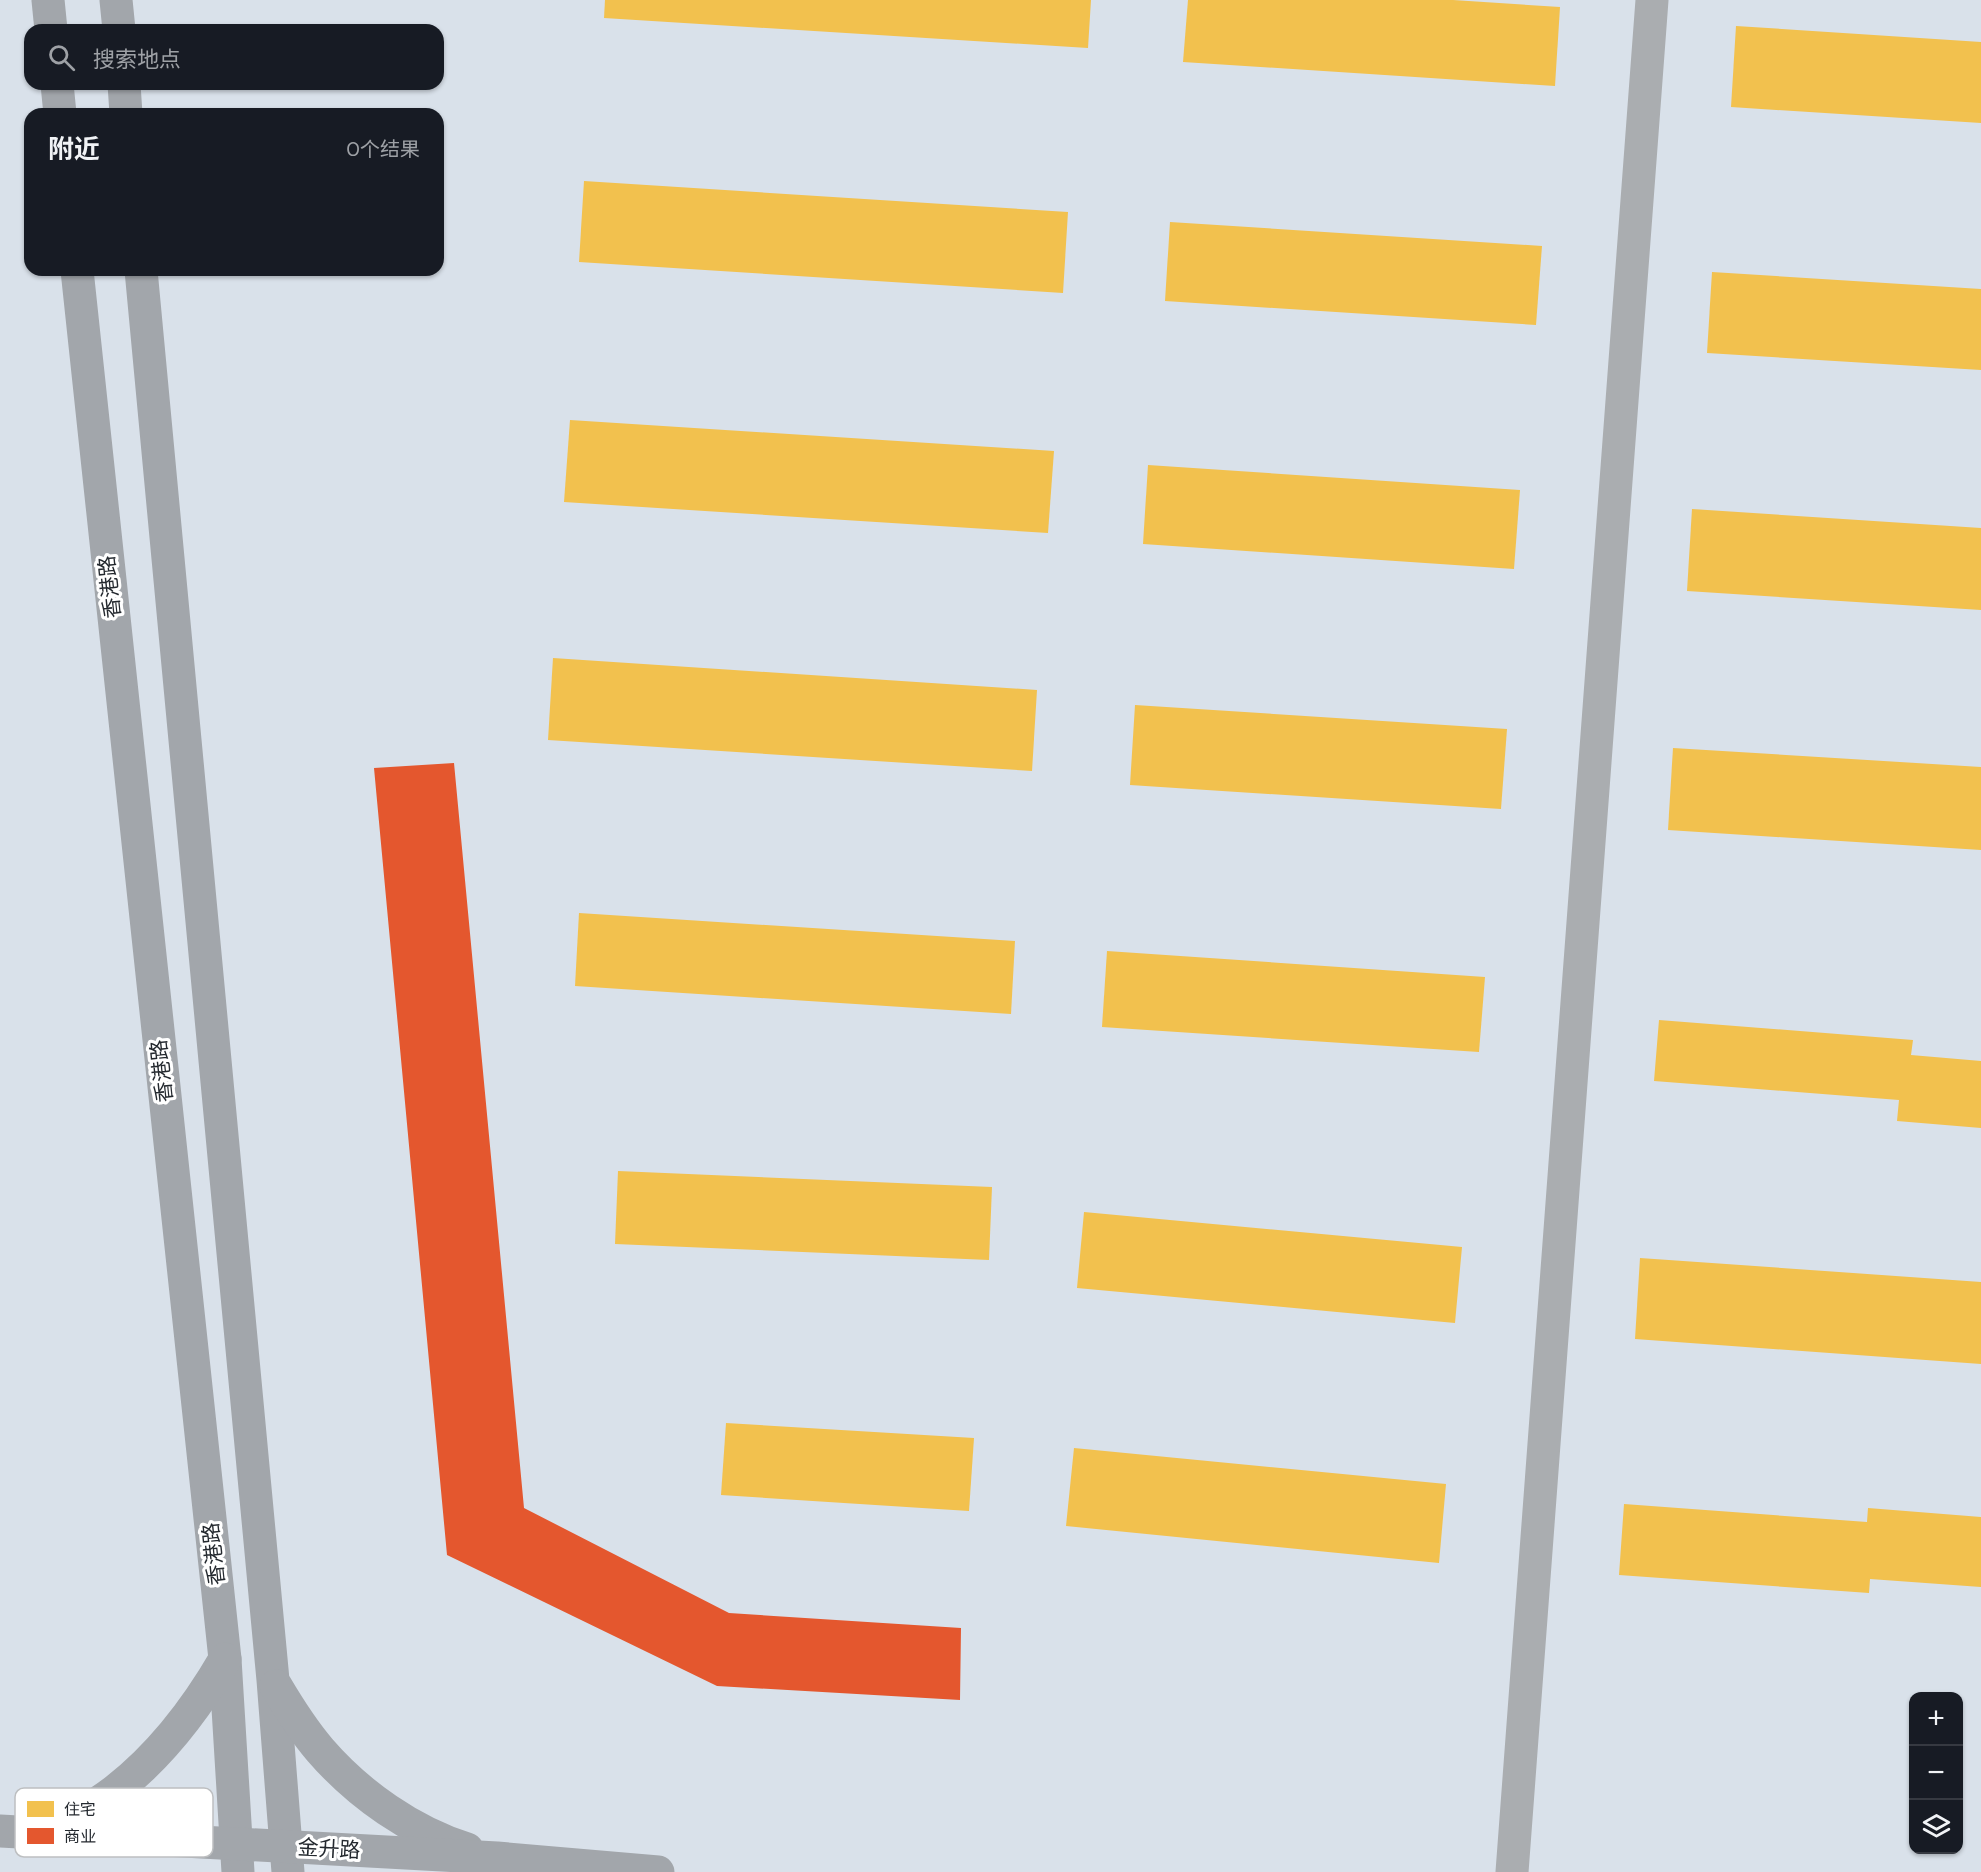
<!DOCTYPE html>
<html lang="zh">
<head>
<meta charset="utf-8">
<style>
  body { margin:0; font-family:"DM Sans","Noto Sans SC",sans-serif; background:#20242c; color:#f1f3f6 }
  .controls { position:absolute; right:18px; bottom:18px; display:grid; overflow:hidden; border-radius:12px; box-shadow:0 2px 4px #0004 }
  .controls button { width:54px; height:54px; display:grid; place-items:center; padding:0; border:0; border-bottom:2px solid #363941; background:#171b24; color:#f1f3f6; font:30px sans-serif }
  .list { margin:0; padding:0; list-style:none }
  h2 { display:flex; justify-content:space-between; align-items:center; height:78px; margin:0; padding:0 24px; font-size:26px }
  h2 small { font-size:20px; font-weight:400; color:#9ea1a6 }
  .icon { flex:none; width:33px; height:33px; fill:none; stroke:currentColor; stroke-width:2; stroke-linecap:round; stroke-linejoin:round }
  .map { position:relative; flex:none; width:1981px; height:1872px; overflow:hidden }
  .search { position:absolute; background:#171b24; box-shadow:0 2px 4px #0004; left:24px; top:24px; width:420px; height:66px; display:flex; align-items:center; gap:15px; box-sizing:border-box; padding:0 21px; border-radius:18px; color:#9ea1a6; font-size:22px }
  .panel { position:absolute; background:#171b24; box-shadow:0 2px 4px #0004; left:24px; top:108px; width:420px; height:168px; border-radius:18px }
  .map>svg:first-child { display:block }
  .homes { fill:#f2c14e }
  .shops { fill:#e4572e }
  .lines { fill:none; stroke-linecap:round; stroke-linejoin:round }
  .minor { stroke:#aaadb0; stroke-width:33 }
  .major { stroke:#a2a6ab; stroke-width:33 }
  .labels { text-anchor:middle; dominant-baseline:central; stroke-width:6; stroke-linejoin:round; paint-order:stroke }
  .street-label { font-size:21px; fill:#24292f; stroke:#fff }
  .key { fill:#fff; stroke:#bdbfc1; stroke-width:1.5 }
  .key-label { font-size:16px; fill:#24292f }
</style>
</head>
<body>
<div class="map">
<svg width="1981" height="1872" viewBox="0 0 1981 1872">
  <rect width="100%" height="100%" fill="#d9e1ea"/>
  <g class="homes">
    <path d="M605 0H1091L1088 48 604 18Z"/>
    <path d="M1188 0H1453L1560 7 1555 86 1183 62Z"/>
    <path d="M1736 26 1981 42V123L1731 107Z"/>
    <path d="M584 181 1068 212 1063 293 579 262Z"/>
    <path d="M1170 222 1542 246 1536 325 1165 301Z"/>
    <path d="M1712 272 1981 289V370L1707 353Z"/>
    <path d="M570 420 1054 451 1048 533 564 502Z"/>
    <path d="M1148 465 1520 490 1514 569 1143 544Z"/>
    <path d="M1692 509 1981 528V610L1687 591Z"/>
    <path d="M553 658 1037 690 1032 771 548 740Z"/>
    <path d="M1135 705 1507 729 1501 809 1130 785Z"/>
    <path d="M1673 748 1981 767V850L1668 830Z"/>
    <path d="M579 913 1015 941 1011 1014 575 986Z"/>
    <path d="M1107 951 1485 977 1479 1052 1102 1027Z"/>
    <path d="M1659 1020 1913 1040 1911 1055 1981 1061V1128L1897 1121 1899 1100 1654 1081Z"/>
    <path d="M618 1171 992 1187 989 1260 615 1244Z"/>
    <path d="M1084 1212 1462 1247 1455 1323 1077 1288Z"/>
    <path d="M1640 1258 1981 1282V1364L1635 1339Z"/>
    <path d="M726 1423 974 1438 969 1511 721 1495Z"/>
    <path d="M1074 1448 1446 1484 1439 1563 1066 1526Z"/>
    <path d="M1624 1504 1867 1522 1868 1508 1981 1517V1587L1870 1579 1869 1593 1619 1575Z"/>
  </g>
  <path class="shops" d="M454 763 524 1508 729 1613 961 1628 960 1700 717 1686 447 1555 374 768Z"/>
  <g class="lines">
    <path class="minor" d="M1512 1872 1652 0"/>
    <g class="major">
      <path d="M48 0 51 30"/>
      <path d="M116 0 119 30"/>
      <path d="M57 84 60 114"/>
      <path d="M124 84 126 114"/>
      <path d="M77 270 225 1659 238 1872"/>
      <path d="M141 270 273 1680 288 1872"/>
      <path d="M276 1686C289 1708 303 1730 320 1750 358 1794 412 1832 467 1849"/>
      <path d="M0 1831 497 1858 658 1872"/>
      <path d="M41 1834C67 1821 93 1808 116 1790 162 1754 196 1709 225 1659"/>
    </g>
  </g>
  <g class="labels">
    <g class="street-label">
      <text transform="translate(110 587) rotate(-96)">香港路</text>
      <text transform="translate(162 1071) rotate(-96)">香港路</text>
      <text transform="translate(214 1554) rotate(-96)">香港路</text>
      <text transform="translate(329 1849) rotate(3)">金升路</text>
    </g>
  </g>
  <rect x="15" y="1788" width="198" height="69" rx="9" class="key"/>
  <rect x="27" y="1801" width="27" height="16" fill="#f2c14e"/>
  <rect x="27" y="1828" width="27" height="16" fill="#e4572e"/>
  <g class="key-label">
    <text x="64" y="1815">住宅</text>
    <text x="64" y="1842">商业</text>
  </g>
</svg>
<div class="controls">
<button>+</button>
<button>−</button>
<button><svg class="icon" aria-label="layers" viewBox="0 0 24 24"><path d="M12 4l9 5-9 5-9-5zM3 14l9 5 9-5"/></svg></button>
</div>
<div class="search"><svg class="icon" aria-label="search" viewBox="0 0 24 24"><circle cx="10" cy="10" r="6"/><path d="M15 15l6 6"/></svg>搜索地点</div>
<section class="panel">
<h2>附近<small>0个结果</small></h2>
<ul class="list">
</ul>
</section>
</div>
</body>
</html>
